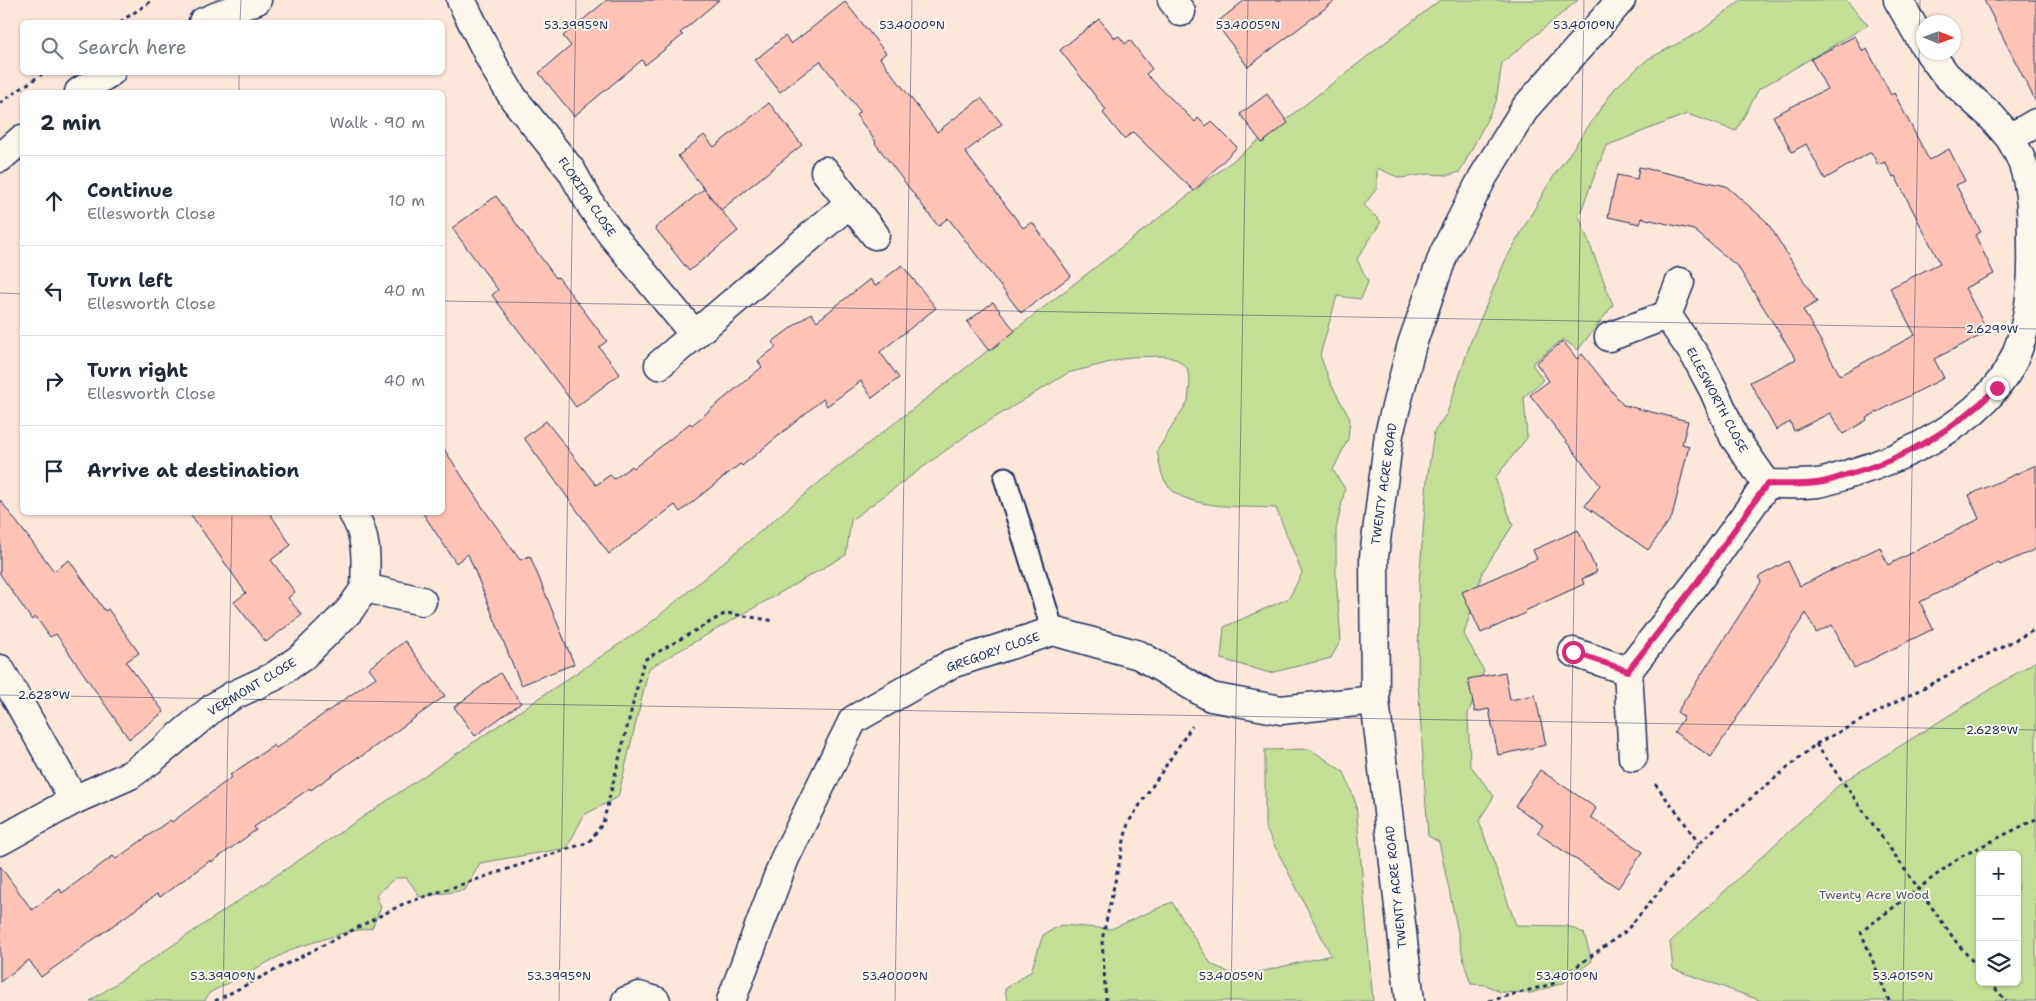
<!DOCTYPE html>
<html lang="en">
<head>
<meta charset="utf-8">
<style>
  body { margin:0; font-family:"Shantell Sans",sans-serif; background:#f2f2f3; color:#1f2937 }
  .controls { position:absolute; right:15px; bottom:15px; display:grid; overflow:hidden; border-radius:8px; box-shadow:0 1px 4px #0004 }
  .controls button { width:45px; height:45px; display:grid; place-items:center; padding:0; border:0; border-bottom:1px solid #e0e1e3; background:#fff; color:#1f2937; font:25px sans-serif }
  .compass { position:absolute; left:1916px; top:15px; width:45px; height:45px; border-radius:50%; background:#fff; box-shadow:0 1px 4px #0004; rotate:91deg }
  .stop { position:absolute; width:15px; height:15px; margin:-11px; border:4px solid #db2777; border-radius:50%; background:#fff }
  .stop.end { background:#db2777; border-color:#fff; box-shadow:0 1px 5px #0008 }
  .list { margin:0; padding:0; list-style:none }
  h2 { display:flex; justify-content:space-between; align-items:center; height:65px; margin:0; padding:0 20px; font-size:21px }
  h2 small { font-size:16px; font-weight:400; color:#747a83 }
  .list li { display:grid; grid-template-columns:32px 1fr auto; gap:15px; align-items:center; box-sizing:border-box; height:90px; padding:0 20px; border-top:1px solid #e0e1e3 }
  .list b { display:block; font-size:19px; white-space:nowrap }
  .list p { margin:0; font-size:16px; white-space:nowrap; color:#747a83 }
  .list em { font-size:16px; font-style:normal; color:#747a83 }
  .icon { flex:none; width:28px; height:28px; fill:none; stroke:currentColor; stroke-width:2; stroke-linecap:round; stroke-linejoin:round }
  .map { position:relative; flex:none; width:2036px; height:1001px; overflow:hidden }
  .search { position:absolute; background:#fff; box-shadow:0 1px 4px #0004; left:20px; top:20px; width:425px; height:55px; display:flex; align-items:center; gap:12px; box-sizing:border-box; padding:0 18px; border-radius:8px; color:#747a83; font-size:19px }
  .panel { position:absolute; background:#fff; box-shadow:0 1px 4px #0004; left:20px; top:90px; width:425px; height:425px; border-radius:8px }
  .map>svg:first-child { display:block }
  .green { fill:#c4de95; stroke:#70867a; fill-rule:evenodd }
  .building { fill:#fdc3b4; stroke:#1b2f5e }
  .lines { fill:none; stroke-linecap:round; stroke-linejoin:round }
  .service-casing { stroke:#1b2f5e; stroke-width:25 }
  .minor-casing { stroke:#1b2f5e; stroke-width:31 }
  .tertiary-casing { stroke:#1b2f5e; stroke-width:31 }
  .path { stroke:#1b2f5e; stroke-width:3; stroke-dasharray:4 4; stroke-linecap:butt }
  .service { stroke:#fbf7ec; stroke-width:21 }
  .minor { stroke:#fbf7ec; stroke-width:28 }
  .tertiary { stroke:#fbf7ec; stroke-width:28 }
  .route { stroke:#db2777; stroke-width:6 }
  .ticks { fill:none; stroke:#1b2f5e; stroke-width:1; stroke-opacity:0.45 }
  .labels { text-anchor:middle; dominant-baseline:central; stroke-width:4; stroke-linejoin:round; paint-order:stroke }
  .street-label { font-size:12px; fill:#1b2f5e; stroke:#fbf7ec }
  .park-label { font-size:12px; fill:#455b6c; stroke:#fbf7ec }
  .ticks-label { font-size:12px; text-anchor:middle; fill:#1b2f5e; stroke:#fbf7ec; stroke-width:4; stroke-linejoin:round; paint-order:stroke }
</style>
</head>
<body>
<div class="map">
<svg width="2036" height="1001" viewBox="0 0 2036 1001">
  <rect width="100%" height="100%" fill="#fce7db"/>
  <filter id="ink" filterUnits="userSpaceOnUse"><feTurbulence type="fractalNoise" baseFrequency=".02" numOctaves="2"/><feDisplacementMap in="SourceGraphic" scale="10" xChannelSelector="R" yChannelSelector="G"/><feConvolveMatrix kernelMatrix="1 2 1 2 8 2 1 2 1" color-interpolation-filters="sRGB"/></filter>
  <g filter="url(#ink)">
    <g class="green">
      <path d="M1440 0H1578L1502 63 1496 102 1460 172 1449 175 1428 174 1400 178 1377 168V188L1364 205 1381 222 1357 259 1368 282 1361 299 1337 296 1320 355 1330 382 1350 419 1348 439 1333 470 1345 489 1336 530V578L1341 640 1331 658 1270 673 1221 659 1224 627 1289 598 1302 573 1276 508C1246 506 1179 511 1165 481 1160 473 1159 460 1157 451L1188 401 1190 384 1187 368 1178 360 1165 356 1130 357 1068 373 971 432 851 520 846 555 649 668 618 797 584 815 567 848 480 863 465 890 420 897 407 878H395L376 895 381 907 372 928 347 932 295 948 209 993 205 1001H90L649 624 834 470Z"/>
      <path d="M1741 0H1846L1868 25 1759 89 1736 131 1687 114 1606 146 1579 216 1613 305 1578 350 1563 339 1532 364 1543 380 1524 397 1527 438 1495 478 1513 525 1483 571 1464 634 1484 671 1468 714 1470 765 1494 796 1479 821 1516 925 1567 926 1584 933 1592 961 1563 983 1531 993 1500 992 1486 985 1471 984 1465 966 1439 842 1428 836 1418 682 1419 584 1427 480 1434 432 1447 413 1471 341 1506 259 1549 183 1615 88 1648 59 1700 32Z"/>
      <path d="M2036 661V1001H1762L1673 969 1670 942 1841 783ZM1980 855H2017V982H1980Z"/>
      <path d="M1310 749 1344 772 1356 804 1373 1001H1007L1005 989 1031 971 1043 935 1061 925 1111 929 1172 902 1211 964 1239 977 1331 955 1265 827V750Z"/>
    </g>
    <g class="building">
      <path d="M607 0H719L680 33 683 35 645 65 642 60 574 116 539 73 571 46 563 36Z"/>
      <path d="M1245 0H1336L1248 67 1216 23Z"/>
      <path d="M1984 0H2036V102Z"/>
      <path d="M845 2 886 53 880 58 937 132 981 98 1002 124 965 152 1023 228 1032 222 1071 276 1021 313 948 218 938 226 875 143 876 142 856 115 860 111 820 61 780 92 755 60 785 36 791 44Z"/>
      <path d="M1099 19 1115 38 1119 36 1125 44 1130 40 1152 69 1146 74 1195 122 1198 118 1206 126 1211 121 1237 147 1194 191 1133 132 1124 139 1103 113 1106 110 1060 50Z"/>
      <path d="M1855 36 1863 52 1867 49 1891 95 1894 93 1929 160 1949 149 1965 181 1956 185 1981 232 1975 235 1994 274 1965 288 1988 332 1934 359 1944 378 1866 418 1867 420 1843 434 1830 413 1794 431 1790 422 1776 430 1750 382 1796 359 1738 267 1694 230 1642 218 1640 224 1608 217 1617 175 1637 179 1639 167 1726 186 1767 222 1817 302 1803 310 1840 375 1915 335 1890 288 1940 263 1895 176 1893 177 1885 162 1878 165 1871 152 1825 179 1806 144 1792 152 1773 116 1827 89 1811 59Z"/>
      <path d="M1267 94 1288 123 1262 143 1240 114Z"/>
      <path d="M769 103 802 145 721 210 678 156 704 135 714 147Z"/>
      <path d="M704 189 738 231 689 271 655 228Z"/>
      <path d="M496 196 556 278 558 277 607 341 599 347 620 374 576 407 492 295 498 290 452 228Z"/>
      <path d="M902 265 936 308 880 352 899 378 872 398 861 381 827 406 823 399 742 466 740 464 680 512 675 505 609 554 524 438 546 421 596 485 610 475 614 479 632 466 634 468 690 423 692 425 762 367 758 361 776 347 772 342 811 313 817 321 870 279 875 286Z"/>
      <path d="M993 302 1015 331 989 351 967 322Z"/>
      <path d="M1563 341 1577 359 1582 354 1623 405 1688 421 1682 444 1689 446 1672 517 1648 550 1585 506 1600 485 1530 395 1549 381 1536 363Z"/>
      <path d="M442 446 483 508 520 560 530 556 574 664 521 685 468 554 456 563 422 512H442Z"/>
      <path d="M2036 465V549L2000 565 1999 562 1920 602 1933 629 1854 668 1832 625 1816 633 1806 613 1711 757 1674 732 1684 717 1677 712 1761 582 1758 577 1788 561 1800 586 1880 547 1888 565 1979 519 1969 495Z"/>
      <path d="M0 500 54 571 69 560 105 611 108 609 139 653 126 662 164 712 129 739 56 634 50 637 36 617 32 620 0 574Z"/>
      <path d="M189 512H269L291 545 271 560 295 592 288 598 302 615 266 642 234 602 246 593Z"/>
      <path d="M1578 530 1597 572 1582 579 1584 584 1525 611 1526 613 1481 633 1462 592 1537 559 1533 550Z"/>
      <path d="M405 641 445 696 359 758 358 757 311 790 310 788 254 827 256 830 212 862 211 860 160 897 157 894 41 977 29 960 0 982V866L32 910 60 889 62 893 113 856 116 859 170 820 172 822 232 777 230 775 274 745 276 748 376 677 369 668Z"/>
      <path d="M1505 672 1510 700 1535 695 1546 745 1498 755 1489 709 1475 712 1468 679Z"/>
      <path d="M500 673 521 703 475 736 454 707Z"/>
      <path d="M1540 770 1596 808 1591 817 1643 852 1618 888 1537 833 1543 825 1515 806Z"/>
    </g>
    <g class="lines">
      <g class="service-casing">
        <path id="service" d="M1005 478 1053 631"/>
      </g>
      <g class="minor-casing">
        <g id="minor">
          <path d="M461 0 495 68 514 99 571 170 592 207 612 235 694 334"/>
          <path d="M1172 0 1181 12"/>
          <path d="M1898 0 1924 45"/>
          <path d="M203 22 257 0"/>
          <path d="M1929 52 1946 75 1991 116 2010 138 2036 123"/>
          <path d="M79 92 111 72"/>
          <path d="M0 158 22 139"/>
          <path d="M825 171 875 235"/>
          <path d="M1667 315 1696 357 1714 391 1734 437 1767 484"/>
          <path d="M1609 337 1667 315 1680 282"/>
          <path d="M659 365 850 203"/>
          <path d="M352 512C368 535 366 561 365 588L422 601"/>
          <path d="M1573 652 1628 671"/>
          <path d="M0 669 74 800"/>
          <path d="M1633 757 1628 671 1698 581 1767 484C1784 484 1800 485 1817 483 1826 482 1837 478 1846 475 1905 458 1983 421 2012 363 2029 328 2033 287 2032 248 2032 220 2032 188 2022 162 2019 153 2014 146 2010 138"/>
          <path d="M0 841 74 800 130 775 151 760 214 707 232 696 273 677 302 657 349 611 365 588"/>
          <path d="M626 1001 639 996 656 1001"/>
          <path d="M731 1001 785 858 853 720 951 664 1053 631 1139 655 1211 697 1281 710 1375 700"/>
        </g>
      </g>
      <g class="tertiary-casing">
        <path id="tertiary" d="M1410 1001 1375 700 1374 557 1389 434 1412 344 1444 253 1483 177 1526 107 1621 0"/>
      </g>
      <g class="path">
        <path d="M120 22 153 0"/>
        <path d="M0 103 45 72"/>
        <path d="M1816 744 1957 943 1980 970"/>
        <path d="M1655 784 1680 816 1699 844"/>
        <path d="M1990 982 2006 1001"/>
        <path d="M215 1001 403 904 589 842 603 823 644 660 726 613 775 621"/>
        <path d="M1106 1001 1102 940 1128 823 1192 726"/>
        <path d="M1489 1001 1552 984 1626 931 1699 844 1719 825 1816 744 2036 629"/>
        <path d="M1889 1001 1861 932 1960 857 2036 819"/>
      </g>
      <use href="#service" class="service"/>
      <use href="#minor" class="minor"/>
      <use href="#tertiary" class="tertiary"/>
    </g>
  </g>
  <g class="lines" filter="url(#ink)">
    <path class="route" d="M1573 652 1628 671 1698 581 1767 484C1784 484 1801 485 1817 483 1828 482 1839 477 1850 474 1907 458 1955 429 1997 388"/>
  </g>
  <path class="ticks" d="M240 22 241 0M239 92V72M0 293 22 294M442 301 2036 329M0 695 2036 730M223 1001 232 512M559 1001 576 0M895 1001 912 0M1231 1001 1248 0M1567 1001 1584 0M1903 1001 1920 0"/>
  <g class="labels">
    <g class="street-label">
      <text transform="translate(587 197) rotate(56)">FLORIDA CLOSE</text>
      <text transform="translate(1717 400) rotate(62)">ELLESWORTH CLOSE</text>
      <text transform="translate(1384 484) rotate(-82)">TWENTY ACRE ROAD</text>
      <text transform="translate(993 652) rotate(-19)">GREGORY CLOSE</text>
      <text transform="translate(252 687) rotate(-31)">VERMONT CLOSE</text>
      <text transform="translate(1396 887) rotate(-96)">TWENTY ACRE ROAD</text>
    </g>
    <g class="park-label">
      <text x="1874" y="895">Twenty Acre Wood</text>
    </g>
  </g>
  <g class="ticks-label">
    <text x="576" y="29">53.3995°N</text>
    <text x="912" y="29">53.4000°N</text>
    <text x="1248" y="29">53.4005°N</text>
    <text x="1584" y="29">53.4010°N</text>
    <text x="1992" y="333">2.629°W</text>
    <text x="44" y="699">2.628°W</text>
    <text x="1992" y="734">2.628°W</text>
    <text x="223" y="980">53.3990°N</text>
    <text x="559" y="980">53.3995°N</text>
    <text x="895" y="980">53.4000°N</text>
    <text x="1231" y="980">53.4005°N</text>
    <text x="1567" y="980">53.4010°N</text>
    <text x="1903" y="980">53.4015°N</text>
  </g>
</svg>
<div class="controls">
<button>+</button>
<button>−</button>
<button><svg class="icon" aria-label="layers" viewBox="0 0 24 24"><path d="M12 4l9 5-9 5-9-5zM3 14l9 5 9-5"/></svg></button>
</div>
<svg class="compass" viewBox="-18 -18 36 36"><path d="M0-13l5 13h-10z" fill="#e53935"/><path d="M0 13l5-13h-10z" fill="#747a83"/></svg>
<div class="stop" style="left:1573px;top:652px"></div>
<div class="stop end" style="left:1997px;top:388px"></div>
<div class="search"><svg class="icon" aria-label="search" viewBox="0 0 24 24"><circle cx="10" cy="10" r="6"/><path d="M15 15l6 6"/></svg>Search here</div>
<section class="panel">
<h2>2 min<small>Walk · 90 m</small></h2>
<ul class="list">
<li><svg class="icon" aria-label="ahead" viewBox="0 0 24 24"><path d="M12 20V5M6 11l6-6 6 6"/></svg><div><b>Continue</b><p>Ellesworth Close</p></div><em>10 m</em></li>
<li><svg class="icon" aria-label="left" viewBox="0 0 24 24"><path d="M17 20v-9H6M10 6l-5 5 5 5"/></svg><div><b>Turn left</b><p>Ellesworth Close</p></div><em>40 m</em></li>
<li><svg class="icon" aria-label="right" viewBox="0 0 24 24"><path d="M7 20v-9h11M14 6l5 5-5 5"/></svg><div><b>Turn right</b><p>Ellesworth Close</p></div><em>40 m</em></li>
<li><svg class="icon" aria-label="arrive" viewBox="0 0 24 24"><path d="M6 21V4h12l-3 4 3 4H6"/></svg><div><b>Arrive at destination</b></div></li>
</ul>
</section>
</div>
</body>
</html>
